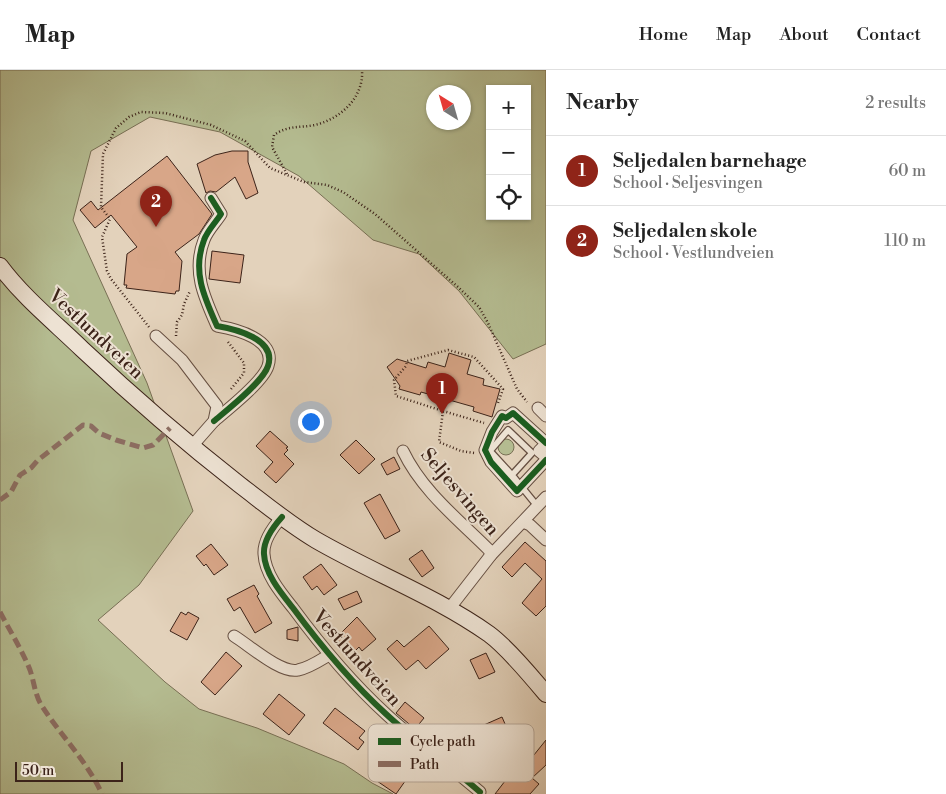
<!DOCTYPE html>
<html lang="en">
<head>
<meta charset="utf-8">
<style>
  body { margin:0; font-family:"Libre Bodoni",serif; background:#f6f6f6; color:#222 }
  .controls { position:absolute; right:15px; top:15px; display:grid; overflow:hidden; border-radius:0px; box-shadow:0 1px 4px #0004 }
  .controls button { width:45px; height:45px; display:grid; place-items:center; padding:0; border:0; border-bottom:1px solid #e0e0e0; background:#fff; color:#222; font:25px sans-serif }
  .compass { position:absolute; left:426px; top:15px; width:45px; height:45px; border-radius:50%; background:#fff; box-shadow:0 1px 4px #0004; rotate:323deg }
  .scale { position:absolute; left:15px; bottom:12px; width:108px; box-sizing:border-box; padding-left:5px; border:2px solid #3c2319; border-top:0; font-size:14px; line-height:18px; white-space:nowrap; color:#3c2319; -webkit-text-stroke:4px #ede2d3; paint-order:stroke }
  .you { position:absolute; left:310px; top:351px; width:18px; height:18px; margin:-12px; border:4px solid #fff; border-radius:50%; background:#1a73e8; box-shadow:0 0 0 8px #1a73e833 }
  .badge { display:grid; place-items:center; width:32px; height:32px; border-radius:50%; background:#8f2418; color:#fff; font-size:16px; font-weight:700 }
  .pin { position:absolute; translate:-50% -41px; filter:drop-shadow(0 1px 2px #0008) }
  .pin::after { content:''; position:absolute; top:26px; width:18px; height:15px; background:inherit; clip-path:polygon(0 0,100% 0,50% 100%) }
  .list { margin:0; padding:0; list-style:none }
  h2 { display:flex; justify-content:space-between; align-items:center; height:65px; margin:0; padding:0 20px; font-size:21px }
  h2 small { font-size:16px; font-weight:400; color:#767676 }
  .list li { display:grid; grid-template-columns:32px 1fr auto; gap:15px; align-items:center; box-sizing:border-box; height:70px; padding:0 20px; border-top:1px solid #e0e0e0 }
  .list b { display:block; font-size:19px; white-space:nowrap }
  .list p { margin:0; font-size:16px; white-space:nowrap; color:#767676 }
  .list em { font-size:16px; font-style:normal; color:#767676 }
  .icon { flex:none; width:28px; height:28px; fill:none; stroke:currentColor; stroke-width:2; stroke-linecap:round; stroke-linejoin:round }
  .map { position:relative; flex:none; width:546px; height:724px; overflow:hidden }
  header { display:flex; align-items:center; gap:30px; box-sizing:border-box; height:70px; padding:0 25px; background:#fff; border-bottom:1px solid #e0e0e0 }
  header strong { font-size:24px }
  nav { display:flex; gap:28px; margin-inline-start:auto; font-size:18px }
  main { display:flex }
  aside { flex:1; background:#fff }
  .map>svg:first-child { display:block }
  .green { fill:#b4bb90; stroke:#786f54; fill-rule:evenodd }
  .building { fill:#d8a688; stroke:#3c2319 }
  .lines { fill:none; stroke-linecap:round; stroke-linejoin:round }
  .lane-casing { stroke:#664f42; stroke-width:8 }
  .street-casing { stroke:#664f42; stroke-width:13 }
  .secondary-casing { stroke:#3c2319; stroke-width:18 }
  .path { stroke:#3c2319; stroke-width:2.5; stroke-dasharray:1 2.5; stroke-linecap:butt }
  .lane { stroke:#ede2d3; stroke-width:5.5 }
  .street { stroke:#ede2d3; stroke-width:11 }
  .secondary { stroke:#ede2d3; stroke-width:16 }
  .quiet { stroke:#8d6e63; stroke-width:5; stroke-dasharray:10 5; stroke-linecap:butt }
  .cycleway-casing { stroke:#ede2d3; stroke-width:9 }
  .cycleway { stroke:#1b5e20; stroke-width:6 }
  .labels { text-anchor:middle; dominant-baseline:central; stroke-width:4; stroke-linejoin:round; paint-order:stroke }
  .street-label { font-size:19px; fill:#3c2319; stroke:#ede2d3 }
  .key { fill:#ede2d3; stroke:#b8a99b; stroke-width:1 }
  .key-label { font-size:14px; fill:#3c2319 }
</style>
</head>
<body>
<header>
<strong>Map</strong>
<nav><a>Home</a><a>Map</a><a>About</a><a>Contact</a></nav>
</header>
<main>
<div class="map">
<svg width="546" height="724" viewBox="0 0 546 724">
  <rect width="100%" height="100%" fill="#e3d2bb"/>
  <filter id="stains"><feTurbulence type="fractalNoise" baseFrequency=".004" numOctaves="4"/><feColorMatrix values="0 0 0 0 .2 0 0 0 0 .09 0 0 0 0 .02 0 0 0 .5 -.17"/></filter>
  <radialGradient id="worn" r=".72"><stop offset=".6" stop-color="#630" stop-opacity="0"/><stop offset="1" stop-color="#630" stop-opacity=".3"/></radialGradient>
  <g class="green">
    <path d="M0 0H546V274L513 289 459 221 419 184 373 170 299 106 220 62 150 47 91 81 73 150 147 313 193 441 139 515 98 550 165 612 199 639 257 658 344 694 372 713 393 724H0ZM490 19H527V146H490ZM433 22H463V52H433Z"/>
    <circle cx="506" cy="377" r="8"/>
  </g>
  <g class="building">
    <path d="M232 81H248V92L258 123 246 129 235 107 216 122 210 121 206 123 197 94 215 85Z"/>
    <path d="M167 86 212 144 199 164 175 182 182 191 179 221H176L175 224 126 218 127 215H124L127 184 137 177 111 145 95 158 80 140 91 131 98 140Z"/>
    <path d="M212 181 244 185 240 213 209 209Z"/>
    <path d="M449 283 471 290 467 304 484 309 483 315 500 319 492 347 473 341 474 337 421 322 420 325 399 319 400 316 387 297 397 289 426 298 428 292 445 297Z"/>
    <path d="M270 361 288 377 286 378 288 380 284 384 294 394 276 413 264 402 273 392 256 376Z"/>
    <path d="M356 370 375 389 359 404 340 385Z"/>
    <path d="M394 387 400 399 387 405 381 394Z"/>
    <path d="M380 424 400 461 385 469 364 433Z"/>
    <path d="M525 472 546 491V536L536 546 522 533 542 509 525 493 512 507 502 497Z"/>
    <path d="M211 474 228 495 214 505 206 494 204 496 196 486Z"/>
    <path d="M422 480 434 498 422 507 409 489Z"/>
    <path d="M321 494 337 515 324 525 317 516 312 520 303 507Z"/>
    <path d="M254 515 259 524 257 526 272 553 255 563 240 537 234 541 227 529Z"/>
    <path d="M357 521 362 532 344 540 338 529Z"/>
    <path d="M181 542 186 545 188 542 199 548 187 570 170 561Z"/>
    <path d="M357 547 376 569 362 581 359 577 351 585 336 568Z"/>
    <path d="M429 556 449 579 426 599 418 590 406 600 387 579 397 570 404 577Z"/>
    <path d="M298 557V571L287 569V560Z"/>
    <path d="M226 582 242 596 215 625 201 612Z"/>
    <path d="M486 583 495 602 479 609 470 590Z"/>
    <path d="M279 624 305 645 289 665 263 644Z"/>
    <path d="M405 632 424 648 415 659 396 643Z"/>
    <path d="M335 638 365 661 359 668 364 672 358 680 323 653Z"/>
    <path d="M502 647 515 677 498 684 493 672 481 677 466 689 447 665 461 655 468 662Z"/>
    <path d="M546 670V695L532 708 539 714 530 724H495L512 702 517 706Z"/>
    <path d="M392 675 411 689 410 692 411 694 406 702 408 707 396 724 377 711 385 701 381 698 388 688 384 686Z"/>
  </g>
  <g class="lines">
    <g class="lane-casing">
      <path id="lane" d="M512 405 490 381 508 360 532 383 512 405 538 437"/>
    </g>
    <g class="street-casing">
      <g id="street">
        <path d="M211 128 221 144C216 152 207 161 204 170 192 201 204 227 217 256 235 259 277 269 268 296 263 312 227 340 214 351"/>
        <path d="M156 266 182 290 217 336 214 351 192 376"/>
        <path d="M538 338 546 346"/>
        <path d="M546 373 513 343 506 348 502 346 492 362 485 380 491 392 517 421 546 390"/>
        <path d="M546 374 539 381 546 387"/>
        <path d="M403 381C422 421 459 450 489 480L491 485"/>
        <path d="M282 447C273 457 263 470 264 484 265 504 281 523 293 538 321 576 351 612 386 644 416 672 449 695 480 722"/>
        <path d="M523 452 530 455 546 470"/>
        <path d="M449 539 491 485 546 427"/>
        <path d="M234 566C249 575 281 604 298 600 309 598 319 591 329 585"/>
      </g>
    </g>
    <g class="secondary-casing">
      <path id="secondary" d="M0 196C23 227 54 252 82 279 133 327 185 372 240 415 265 434 289 454 316 470 373 503 435 526 489 564 508 578 531 606 546 624"/>
    </g>
    <g class="path">
      <path d="M287 104 272 77 274 65C288 55 300 58 315 55 340 49 364 28 362 0"/>
      <path d="M149 257 111 209 107 201 102 167 110 149 101 137 103 84 116 58 129 47 141 42 165 43 211 55 245 71 270 98 304 112 327 115 343 122 375 144 458 217 479 237 488 253 517 319 527 332"/>
      <path d="M176 266 177 252 182 245 184 234 190 221"/>
      <path d="M228 272 244 293V303L231 319"/>
      <path d="M443 341 484 353"/>
      <path d="M474 383 461 381 439 372 443 341 396 326 394 310 406 296 407 291 448 280 474 287 503 319 498 333"/>
    </g>
    <use href="#lane" class="lane"/>
    <use href="#street" class="street"/>
    <use href="#secondary" class="secondary"/>
    <g class="quiet">
      <path d="M0 430 11 422 20 405 31 398 38 390 83 355 91 356 99 363 116 370 143 378 153 375 170 358"/>
      <path d="M0 542C10 561 22 580 30 600 34 611 35 626 42 636 61 666 87 691 102 724"/>
    </g>
    <g class="cycleway-casing">
      <g id="cycleway">
        <path d="M211 128 221 144C216 152 207 161 204 170 192 201 204 227 217 256 235 259 277 269 268 296 263 312 227 340 214 351"/>
        <path d="M546 373 513 343 506 348 502 346 492 362 485 380 491 392 517 421 546 390"/>
        <path d="M282 447C273 457 263 470 264 484 265 504 281 523 293 538 321 576 351 612 386 644 416 672 449 695 480 722"/>
      </g>
    </g>
    <use href="#cycleway" class="cycleway"/>
  </g>
  <g class="labels">
    <g class="street-label">
      <text transform="translate(96 264) rotate(43)">Vestlundveien</text>
      <text transform="translate(460 422) rotate(49)">Seljesvingen</text>
      <text transform="translate(357 588) rotate(48)">Vestlundveien</text>
    </g>
  </g>
  <rect x="368" y="654" width="166" height="58" rx="8" class="key"/>
  <rect x="378" y="668" width="23" height="7" fill="#1b5e20"/>
  <rect x="378" y="691" width="23" height="6" fill="#8d6e63"/>
  <g class="key-label">
    <text x="410" y="676">Cycle path</text>
    <text x="410" y="699">Path</text>
  </g>
  <rect width="100%" height="100%" filter="url(#stains)"/>
  <rect width="100%" height="100%" fill="url(#worn)"/>
</svg>
<div class="controls">
<button>+</button>
<button>−</button>
<button><svg class="icon" aria-label="locate" viewBox="0 0 24 24"><circle cx="12" cy="12" r="6"/><path d="M12 2v4M12 18v4M2 12h4M18 12h4"/></svg></button>
</div>
<svg class="compass" viewBox="-18 -18 36 36"><path d="M0-13l5 13h-10z" fill="#e53935"/><path d="M0 13l5-13h-10z" fill="#767676"/></svg>
<div class="scale">50 m</div>
<div class="you"></div>
<div class="pin badge" style="left:442px;top:344px">1</div>
<div class="pin badge" style="left:156px;top:157px">2</div>
</div>
<aside>
<h2>Nearby<small>2 results</small></h2>
<ul class="list">
<li><span class="badge">1</span><div><b>Seljedalen barnehage</b><p>School · Seljesvingen</p></div><em>60 m</em></li>
<li><span class="badge">2</span><div><b>Seljedalen skole</b><p>School · Vestlundveien</p></div><em>110 m</em></li>
</ul>
</aside>
</main>
</body>
</html>
